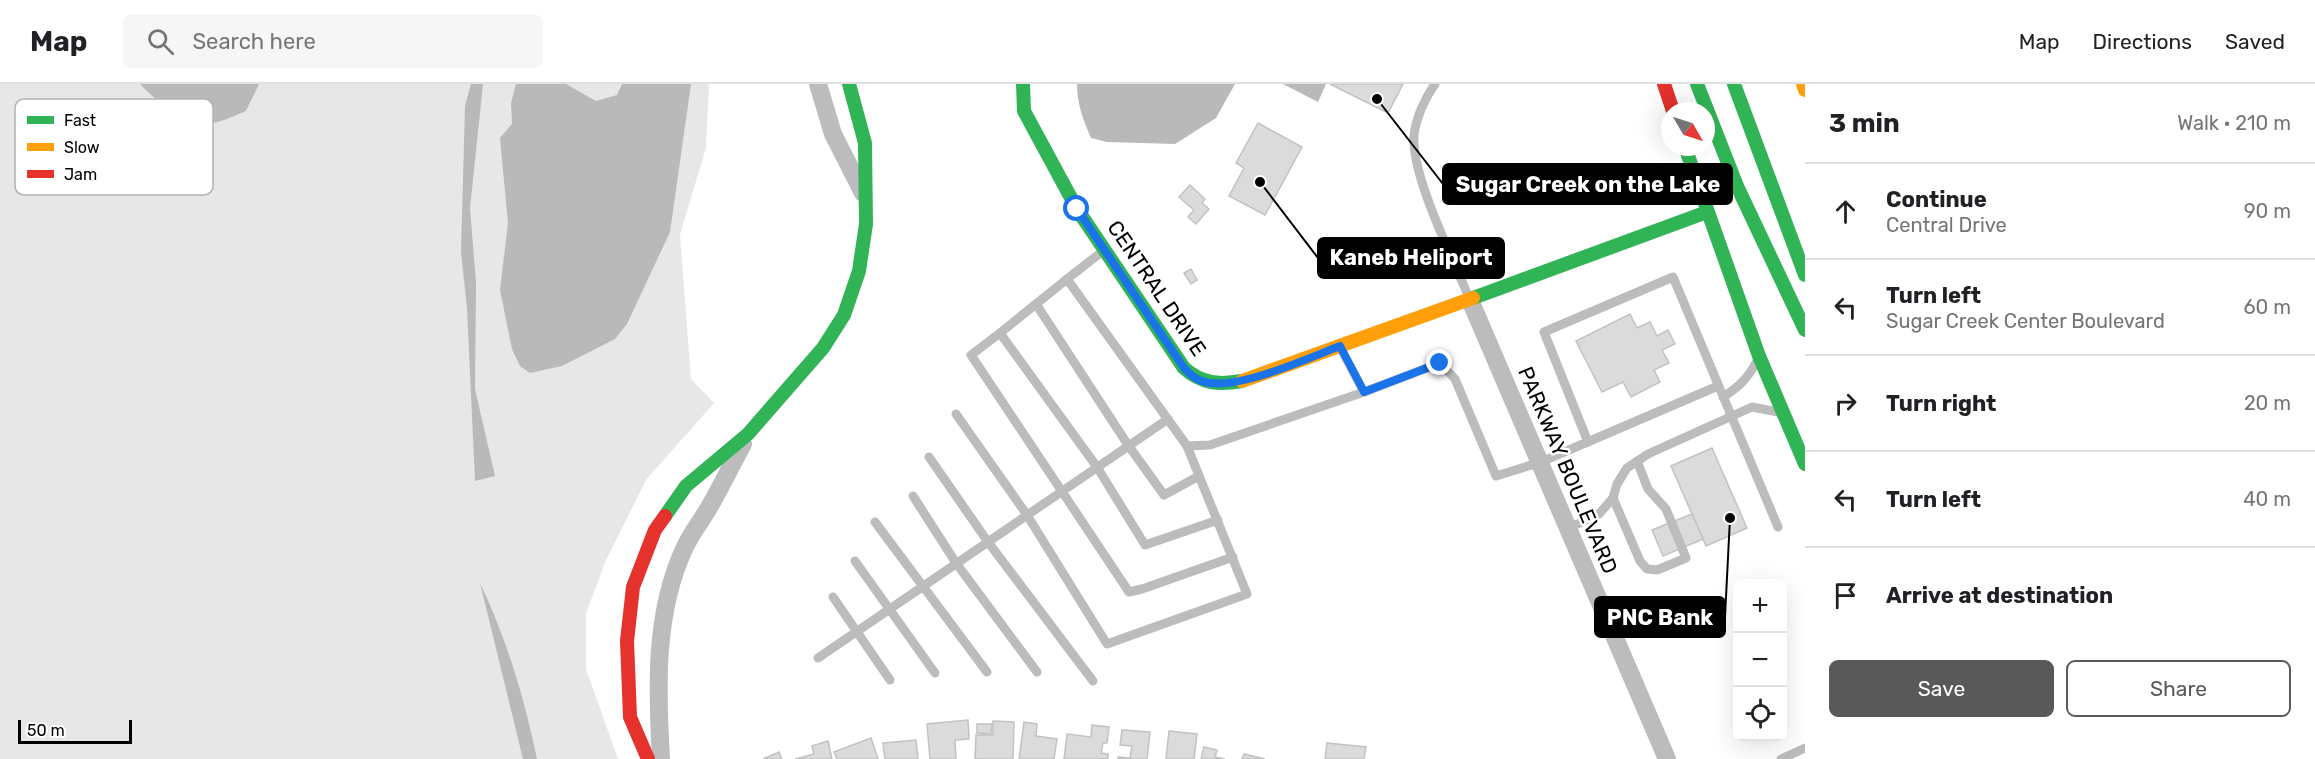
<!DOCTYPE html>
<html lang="en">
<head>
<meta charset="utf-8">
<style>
  body { margin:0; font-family:Rubik,sans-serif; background:#f6f6f6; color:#202124 }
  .controls { position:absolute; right:18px; bottom:18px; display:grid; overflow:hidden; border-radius:9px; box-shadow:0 6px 24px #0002 }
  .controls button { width:54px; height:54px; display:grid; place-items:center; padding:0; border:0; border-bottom:2px solid #e0e0e0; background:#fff; color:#202124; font:30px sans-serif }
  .compass { position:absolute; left:1661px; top:18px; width:54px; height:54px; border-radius:50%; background:#fff; box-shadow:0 6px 24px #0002; rotate:129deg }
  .scale { position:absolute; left:18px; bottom:15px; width:114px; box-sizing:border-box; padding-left:6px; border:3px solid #000; border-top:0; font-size:16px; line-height:21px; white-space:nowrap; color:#000; -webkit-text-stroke:4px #fff; paint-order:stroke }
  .stop { position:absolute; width:18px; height:18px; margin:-14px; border:4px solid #1a73e8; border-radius:50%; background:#fff }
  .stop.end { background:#1a73e8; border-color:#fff; box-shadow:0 2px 6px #0008 }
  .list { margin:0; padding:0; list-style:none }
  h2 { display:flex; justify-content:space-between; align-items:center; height:78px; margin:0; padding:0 24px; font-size:26px }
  h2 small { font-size:20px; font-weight:400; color:#757577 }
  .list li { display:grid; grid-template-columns:39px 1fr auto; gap:18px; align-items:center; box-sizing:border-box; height:96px; padding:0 24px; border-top:2px solid #e0e0e0 }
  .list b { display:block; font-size:22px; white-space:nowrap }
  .list p { margin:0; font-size:20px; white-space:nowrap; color:#757577 }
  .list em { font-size:20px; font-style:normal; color:#757577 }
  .actions { display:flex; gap:12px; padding:18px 24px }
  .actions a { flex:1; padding:14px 0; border:2px solid #595959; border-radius:9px; text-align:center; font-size:21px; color:#595959 }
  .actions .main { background:#595959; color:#fff }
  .icon { flex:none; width:33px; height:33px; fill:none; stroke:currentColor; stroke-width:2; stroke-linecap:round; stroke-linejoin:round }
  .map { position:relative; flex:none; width:1805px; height:675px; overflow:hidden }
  header { display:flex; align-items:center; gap:36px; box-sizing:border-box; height:84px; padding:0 30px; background:#fff; border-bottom:2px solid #e0e0e0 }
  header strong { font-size:28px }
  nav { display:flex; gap:33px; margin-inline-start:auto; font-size:21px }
  .search { width:420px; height:54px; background:#f6f6f6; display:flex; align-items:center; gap:15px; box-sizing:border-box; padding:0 21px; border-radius:9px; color:#757577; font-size:22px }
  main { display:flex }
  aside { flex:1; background:#fff }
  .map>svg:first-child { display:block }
  .green { fill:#e7e7e7 }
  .water { fill:#b9b9b9 }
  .building { fill:#dbdbdb; stroke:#c2c2c2; stroke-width:1.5 }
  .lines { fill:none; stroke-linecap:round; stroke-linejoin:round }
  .lane { stroke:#bcbcbc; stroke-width:9 }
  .street { stroke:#bcbcbc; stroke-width:18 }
  .fast { stroke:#30b455; stroke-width:14 }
  .slow { stroke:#ff9f0a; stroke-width:14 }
  .jam { stroke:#e5322d; stroke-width:14 }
  .route { stroke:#1a73e8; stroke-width:8 }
  .labels { text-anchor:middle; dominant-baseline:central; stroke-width:5; stroke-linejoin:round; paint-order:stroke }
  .street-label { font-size:21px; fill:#000; stroke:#fff }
  .key { fill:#fff; stroke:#b2b2b2; stroke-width:1.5 }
  .key-label { font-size:16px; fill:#000 }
  .leader { fill:none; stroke:#000; stroke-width:2 }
  .callout-dot { fill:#000; stroke:#fff; stroke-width:2 }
  .callout { fill:#000; stroke:#000; stroke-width:2 }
  .callout-label { font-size:22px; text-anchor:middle; font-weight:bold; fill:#fff }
</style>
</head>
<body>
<header>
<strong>Map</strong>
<div class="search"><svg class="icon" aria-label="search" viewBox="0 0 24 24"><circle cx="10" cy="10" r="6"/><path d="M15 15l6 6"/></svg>Search here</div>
<nav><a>Map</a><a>Directions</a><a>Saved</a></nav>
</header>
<main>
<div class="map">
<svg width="1805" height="675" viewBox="0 0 1805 675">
  <rect width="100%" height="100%" fill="#fff"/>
  <path class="green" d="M0 0H709L706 64 680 150 691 295 714 319 646 396 606 476 586 529V585L618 675H0Z"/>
  <g class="water">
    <path d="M140 0H259L246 27C234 32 220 39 206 40 185 42 154 15 140 0Z"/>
    <path d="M471 0H483L470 124 476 199 475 305 495 392 475 397 467 224 461 168 465 22Z"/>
    <path d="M516 0H566L596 17 617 11 622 0H691L670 148 627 240 615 255 562 282 530 289 520 282 512 265 500 206 508 139 500 54 512 40 511 19Z"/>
    <path d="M1077 0H1235L1216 34 1175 60 1107 58 1091 54C1083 36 1077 20 1077 0Z"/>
    <path d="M1283 0H1326L1318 18Z"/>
    <path d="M480 499C507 556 524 613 537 675H523Z"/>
  </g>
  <g class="building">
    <path d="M1330 0H1403L1388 29Z"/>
    <path d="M1258 39 1302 63 1265 131 1229 112 1244 84 1236 79Z"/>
    <path d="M1190 101 1205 115 1202 119 1209 125 1196 140 1188 133 1194 126 1179 113Z"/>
    <path d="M1191 185 1197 196 1191 200 1184 189Z"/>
    <path d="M1630 230 1637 244 1650 238 1657 252 1668 246 1675 260 1662 266 1669 279 1654 286 1660 298 1631 313 1623 298 1602 308 1576 257Z"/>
    <path d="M1712 364 1747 444 1706 462 1671 382Z"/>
    <path d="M1692 430 1703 455 1663 472 1652 446Z"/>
    <path d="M968 636 969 655 955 656 956 675H930L927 640Z"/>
    <path d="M993 637 1014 638 1013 675H975L976 651H993Z"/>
    <path d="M1024 638 1037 640 1036 652 1057 655 1054 675H1019Z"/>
    <path d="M977 640H992L991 650 977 649Z"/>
    <path d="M1092 641 1109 643 1107 659H1103L1101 669 1108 670V675H1064L1067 650 1091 653Z"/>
    <path d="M1122 646 1150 648 1147 675H1118V673L1130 674 1132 662 1120 661Z"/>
    <path d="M1169 647 1197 650 1194 675H1166Z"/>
    <path d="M871 654 878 675H837L834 668Z"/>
    <path d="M916 656 918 675H885L883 659Z"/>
    <path d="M828 657 832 675H795L814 670 812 662Z"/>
    <path d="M1327 659 1366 663 1364 675H1325Z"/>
    <path d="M1204 663 1217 666 1215 673 1225 675H1201Z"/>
    <path d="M779 668 782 675H763Z"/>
    <path d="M1244 670 1265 675H1242Z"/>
  </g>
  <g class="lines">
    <g class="lane">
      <path d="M1435 0C1425 14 1416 34 1414 51 1411 92 1453 174 1469 214"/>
      <path d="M1103 167 1067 195 1187 362 1210 361 1364 308"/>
      <path d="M1067 195 1000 249 1097 383 1145 461 1218 436"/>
      <path d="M1036 220 1128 361 1164 411 1199 392"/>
      <path d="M1000 249 971 271 1129 508 1142 505 1233 473"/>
      <path d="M1341 265 1364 308 1440 279 1455 295 1496 392 1541 378 1718 302"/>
      <path d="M1723 313C1739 303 1748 294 1757 277"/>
      <path d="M956 330 1027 431 1107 560 1247 510 1187 362"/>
      <path d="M1588 358 1544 248 1673 193 1778 443"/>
      <path d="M929 373 988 458 1093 597"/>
      <path d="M913 412 956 479 1037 588"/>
      <path d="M1613 414 1640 477 1647 485 1657 486 1686 474 1666 425 1648 405 1637 377"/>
      <path d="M875 438 987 588"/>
      <path d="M1569 444 1599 430 1613 414 1617 400 1627 384 1648 370 1752 323 1778 328"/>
      <path d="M855 477 935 589"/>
      <path d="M833 513 890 596"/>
      <path d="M818 574 1168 335"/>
      <path d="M1781 675 1805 664"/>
    </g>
    <g class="street">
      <path d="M818 0 833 50 863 109"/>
      <path d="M1470 216 1667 675"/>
      <path d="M661 675C657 605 654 528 685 463 692 448 703 435 711 420 722 401 732 380 743 360"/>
    </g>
    <g class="fast">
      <path d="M1023 0 1024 27 1077 125 1184 284C1202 300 1219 301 1242 297"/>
      <path d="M1697 0 1737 102 1805 246"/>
      <path d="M1734 0 1805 191"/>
      <path d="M1685 63 1759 272 1805 380"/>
      <path d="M1473 214 1707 128"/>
      <path d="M665 432 686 402 748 350 823 264 844 231 859 187 866 140 865 59 849 0"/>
    </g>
    <g class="slow">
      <path d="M1803 0 1805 6"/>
      <path d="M1242 297 1473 214"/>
    </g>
    <g class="jam">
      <path d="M1664 0 1673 27"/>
      <path d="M648 675 630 633 627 557 633 503 655 446 665 432"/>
    </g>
  </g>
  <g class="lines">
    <path class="route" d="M1077 125 1184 284C1189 289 1194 295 1202 297 1233 309 1308 274 1340 262L1364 308 1440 279"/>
  </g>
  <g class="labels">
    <g class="street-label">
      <text transform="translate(1157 204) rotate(56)">CENTRAL DRIVE</text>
      <text transform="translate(1568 386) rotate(67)">PARKWAY BOULEVARD</text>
    </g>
  </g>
  <rect x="15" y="15" width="198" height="96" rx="9" class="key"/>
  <rect x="27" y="32" width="27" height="8" fill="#30b455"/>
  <rect x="27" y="59" width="27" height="8" fill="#ff9f0a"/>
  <rect x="27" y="86" width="27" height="8" fill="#e5322d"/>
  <g class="key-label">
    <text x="64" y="42">Fast</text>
    <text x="64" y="69">Slow</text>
    <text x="64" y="96">Jam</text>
  </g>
  <path class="leader" d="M1377 15L1443 100M1260 98L1318 174M1730 434L1725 533"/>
  <g class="callout-dot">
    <circle cx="1377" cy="15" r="6"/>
    <circle cx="1260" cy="98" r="6"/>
    <circle cx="1730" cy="434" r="6"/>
  </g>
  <g class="callout">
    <rect x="1443" y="80" width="289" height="40" rx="6"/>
    <rect x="1318" y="154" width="186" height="40" rx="6"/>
    <rect x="1595" y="513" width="130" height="40" rx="6"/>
  </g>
  <g class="callout-label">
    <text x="1588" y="108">Sugar Creek on the Lake</text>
    <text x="1411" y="181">Kaneb Heliport</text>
    <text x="1660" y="541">PNC Bank</text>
  </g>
</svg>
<div class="controls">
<button>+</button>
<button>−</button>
<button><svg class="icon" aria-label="locate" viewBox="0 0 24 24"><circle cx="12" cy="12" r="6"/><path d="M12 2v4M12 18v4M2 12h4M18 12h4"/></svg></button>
</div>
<svg class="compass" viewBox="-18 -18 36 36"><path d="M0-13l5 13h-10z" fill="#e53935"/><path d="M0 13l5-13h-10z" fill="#757577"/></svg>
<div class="scale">50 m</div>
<div class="stop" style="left:1077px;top:125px"></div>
<div class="stop end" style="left:1440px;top:279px"></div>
</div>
<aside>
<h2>3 min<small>Walk · 210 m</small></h2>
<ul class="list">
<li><svg class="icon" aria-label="ahead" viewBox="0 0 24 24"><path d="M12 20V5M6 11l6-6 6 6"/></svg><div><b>Continue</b><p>Central Drive</p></div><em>90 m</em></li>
<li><svg class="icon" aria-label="left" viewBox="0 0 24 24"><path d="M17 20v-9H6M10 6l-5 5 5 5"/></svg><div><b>Turn left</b><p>Sugar Creek Center Boulevard</p></div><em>60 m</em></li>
<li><svg class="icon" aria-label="right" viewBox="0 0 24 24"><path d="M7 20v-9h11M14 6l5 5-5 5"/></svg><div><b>Turn right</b></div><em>20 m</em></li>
<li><svg class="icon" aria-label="left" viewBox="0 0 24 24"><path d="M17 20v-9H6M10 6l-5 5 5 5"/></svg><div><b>Turn left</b></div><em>40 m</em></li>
<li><svg class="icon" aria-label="arrive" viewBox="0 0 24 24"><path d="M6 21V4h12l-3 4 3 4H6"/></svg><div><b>Arrive at destination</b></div></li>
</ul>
<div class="actions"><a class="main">Save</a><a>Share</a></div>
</aside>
</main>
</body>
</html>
